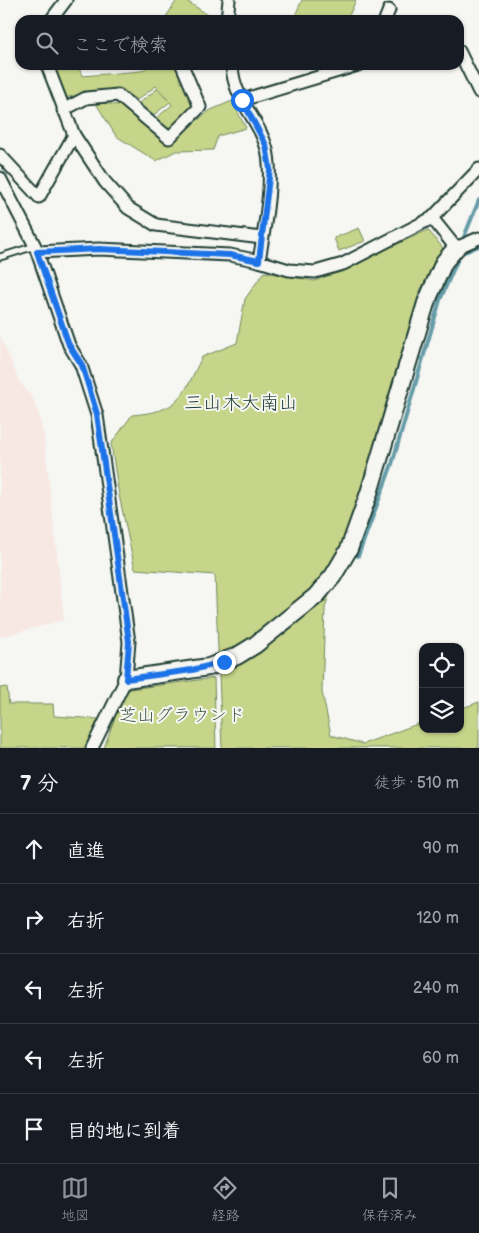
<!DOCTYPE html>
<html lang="ja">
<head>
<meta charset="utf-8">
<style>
  body { margin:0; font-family:"Balsamiq Sans","Klee One",sans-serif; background:#242831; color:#f1f3f6 }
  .controls { position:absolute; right:15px; bottom:15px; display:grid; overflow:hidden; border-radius:10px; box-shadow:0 1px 4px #0004 }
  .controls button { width:45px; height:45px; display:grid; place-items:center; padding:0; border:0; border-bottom:1px solid #363941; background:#171b24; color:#f1f3f6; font:25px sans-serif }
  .stop { position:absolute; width:15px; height:15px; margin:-11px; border:4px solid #1a73e8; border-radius:50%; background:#fff }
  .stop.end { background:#1a73e8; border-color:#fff; box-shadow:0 1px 5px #0008 }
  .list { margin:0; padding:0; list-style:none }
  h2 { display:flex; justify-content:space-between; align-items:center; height:65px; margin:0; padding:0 20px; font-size:21px }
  h2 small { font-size:16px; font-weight:400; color:#9ea1a6 }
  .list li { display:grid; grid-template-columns:32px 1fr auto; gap:15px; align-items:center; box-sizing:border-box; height:70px; padding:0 20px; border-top:1px solid #363941 }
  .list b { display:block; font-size:19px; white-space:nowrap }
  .list em { font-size:16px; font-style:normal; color:#9ea1a6 }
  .icon { flex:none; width:28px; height:28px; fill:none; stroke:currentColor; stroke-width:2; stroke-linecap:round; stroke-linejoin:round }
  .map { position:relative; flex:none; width:479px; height:748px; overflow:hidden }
  .search { position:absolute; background:#171b24; box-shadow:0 1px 4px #0004; left:15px; right:15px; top:15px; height:55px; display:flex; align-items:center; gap:12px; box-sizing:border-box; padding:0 18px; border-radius:15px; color:#9ea1a6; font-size:19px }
  .sheet { height:415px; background:#171b24 }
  nav { display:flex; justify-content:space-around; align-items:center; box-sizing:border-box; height:70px; border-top:1px solid #363941; background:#171b24; font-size:14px; color:#9ea1a6 }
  nav a { display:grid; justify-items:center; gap:2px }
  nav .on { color:#8c9099 }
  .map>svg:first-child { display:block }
  .built { fill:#f7e8e4 }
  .green { fill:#c6d589; stroke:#72895e }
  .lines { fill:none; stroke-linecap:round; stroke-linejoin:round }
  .stream { stroke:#659ca8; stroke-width:4 }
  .lane-casing { stroke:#1f3d34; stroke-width:9 }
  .street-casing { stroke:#1f3d34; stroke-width:15 }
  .secondary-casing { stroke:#1f3d34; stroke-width:20 }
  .lane { stroke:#f6f6f2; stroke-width:5.5 }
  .street { stroke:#f6f6f2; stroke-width:11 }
  .secondary { stroke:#f6f6f2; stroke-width:16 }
  .route { stroke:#1a73e8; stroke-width:6 }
  .labels { text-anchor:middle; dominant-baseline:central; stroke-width:4; stroke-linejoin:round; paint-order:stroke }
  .park-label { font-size:18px; fill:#405b45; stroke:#f6f6f2 }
  .neighbourhood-label { font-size:19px; fill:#1f3d34; stroke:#f6f6f2 }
</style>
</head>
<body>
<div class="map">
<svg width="479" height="748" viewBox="0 0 479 748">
  <rect width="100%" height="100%" fill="#f6f6f2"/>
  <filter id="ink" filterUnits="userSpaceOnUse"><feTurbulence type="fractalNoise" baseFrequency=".02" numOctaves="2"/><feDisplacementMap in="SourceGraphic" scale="10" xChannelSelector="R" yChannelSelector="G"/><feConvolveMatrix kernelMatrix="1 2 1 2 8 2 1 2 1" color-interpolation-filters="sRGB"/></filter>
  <g filter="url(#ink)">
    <path class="built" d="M0 335 19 381 32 397 39 415 44 436 64 620 0 637Z"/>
    <g class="green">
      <path d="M177 0H185L216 20H164Z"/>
      <path d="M302 0H356L347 20H293Z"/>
      <path d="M54 65H78L82 76 141 71 151 65H175L198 109 168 130 155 119 172 105 170 102 150 118 139 103 157 89 168 100 156 86 137 100 123 91 87 93 65 98Z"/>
      <path d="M232 101 246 128 218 136 213 150 176 151 156 161 116 136 95 102 124 106 165 144 211 110Z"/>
      <path d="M359 228 365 241 339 251 334 238Z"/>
      <path d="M428 230 443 248 420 291 325 608 322 692 331 735 363 744 423 722V729H460V709L479 702V748H222L215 575 135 569 119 495 111 444 132 415C181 411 182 397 202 357L237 343 245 299 264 272 315 281Z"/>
      <path d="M214 678 216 748H104L121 699 130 689Z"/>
      <path d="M7 687 9 704H53L54 716 98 719 86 748H0V688Z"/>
    </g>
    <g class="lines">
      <g class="stream">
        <path d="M462 242 479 200"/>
        <path d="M358 556 392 464 440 300 460 254 479 246"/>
      </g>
      <g class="lane-casing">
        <path id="lane" d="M0 257 35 246"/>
      </g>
      <g class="street-casing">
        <g id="street">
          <path d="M51 20 66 0"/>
          <path d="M227 20 229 0"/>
          <path d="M385 20 389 10"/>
          <path d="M459 51 479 92"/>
          <path d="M47 65 74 135 105 182 128 208 156 225 262 238"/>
          <path d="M232 65C233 99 258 118 266 146 275 176 264 229 259 261L289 270 315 272 343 264 432 218 479 169"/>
          <path d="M242 100 358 65"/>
          <path d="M63 110 86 98 118 95 169 138 200 107 182 65"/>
          <path d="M0 155 39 197 74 135"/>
          <path d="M0 178 35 246 69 345 81 365 97 415 129 642 126 679 92 748"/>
          <path d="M432 218 456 248 479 238"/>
          <path d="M37 252 99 249 230 255 259 261"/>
        </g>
      </g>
      <g class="secondary-casing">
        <path id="secondary" d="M126 679 209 667 237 656 255 645 316 596 333 576 349 549 369 493 426 303 444 262 456 248"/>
      </g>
      <use href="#lane" class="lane"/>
      <use href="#street" class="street"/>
      <use href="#secondary" class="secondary"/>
    </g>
  </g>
  <g class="lines" filter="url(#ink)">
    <path class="route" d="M224 662 192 670 126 679 129 642 127 627 97 414 82 365 69 345 37 252 99 249 230 255 259 261 270 169 266 145 242 100"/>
  </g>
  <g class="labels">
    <g class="park-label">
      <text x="182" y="715">芝山グラウンド</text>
    </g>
    <g class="neighbourhood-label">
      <text x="241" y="403">三山木大南山</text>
    </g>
  </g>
</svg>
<div class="controls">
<button><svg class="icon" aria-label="locate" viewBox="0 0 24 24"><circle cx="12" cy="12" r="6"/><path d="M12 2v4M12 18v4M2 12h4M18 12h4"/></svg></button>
<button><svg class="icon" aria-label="layers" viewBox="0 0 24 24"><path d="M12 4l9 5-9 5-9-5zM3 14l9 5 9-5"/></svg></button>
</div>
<div class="stop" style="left:242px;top:100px"></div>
<div class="stop end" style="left:224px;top:662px"></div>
<div class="search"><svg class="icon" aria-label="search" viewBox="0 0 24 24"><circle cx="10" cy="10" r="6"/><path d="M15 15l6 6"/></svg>ここで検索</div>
</div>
<section class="sheet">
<h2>7 分<small>徒歩 · 510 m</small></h2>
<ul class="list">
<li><svg class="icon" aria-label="ahead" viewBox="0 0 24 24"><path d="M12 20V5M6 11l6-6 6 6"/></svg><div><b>直進</b></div><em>90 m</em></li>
<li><svg class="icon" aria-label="right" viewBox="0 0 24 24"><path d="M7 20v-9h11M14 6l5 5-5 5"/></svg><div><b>右折</b></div><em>120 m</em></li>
<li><svg class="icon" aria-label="left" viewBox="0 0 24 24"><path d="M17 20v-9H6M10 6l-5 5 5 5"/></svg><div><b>左折</b></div><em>240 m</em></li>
<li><svg class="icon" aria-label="left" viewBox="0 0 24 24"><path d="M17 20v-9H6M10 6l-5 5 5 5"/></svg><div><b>左折</b></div><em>60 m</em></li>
<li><svg class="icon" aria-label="arrive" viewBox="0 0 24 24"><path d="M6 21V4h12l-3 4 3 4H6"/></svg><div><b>目的地に到着</b></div></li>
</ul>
</section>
<nav>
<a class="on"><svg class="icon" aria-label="map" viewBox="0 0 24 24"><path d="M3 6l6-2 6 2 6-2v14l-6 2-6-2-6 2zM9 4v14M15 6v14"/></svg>地図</a>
<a><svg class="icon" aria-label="directions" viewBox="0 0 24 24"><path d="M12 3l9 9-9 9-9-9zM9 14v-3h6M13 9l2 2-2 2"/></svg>経路</a>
<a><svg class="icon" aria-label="saved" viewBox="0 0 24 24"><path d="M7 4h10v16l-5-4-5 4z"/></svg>保存済み</a>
</nav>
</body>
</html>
